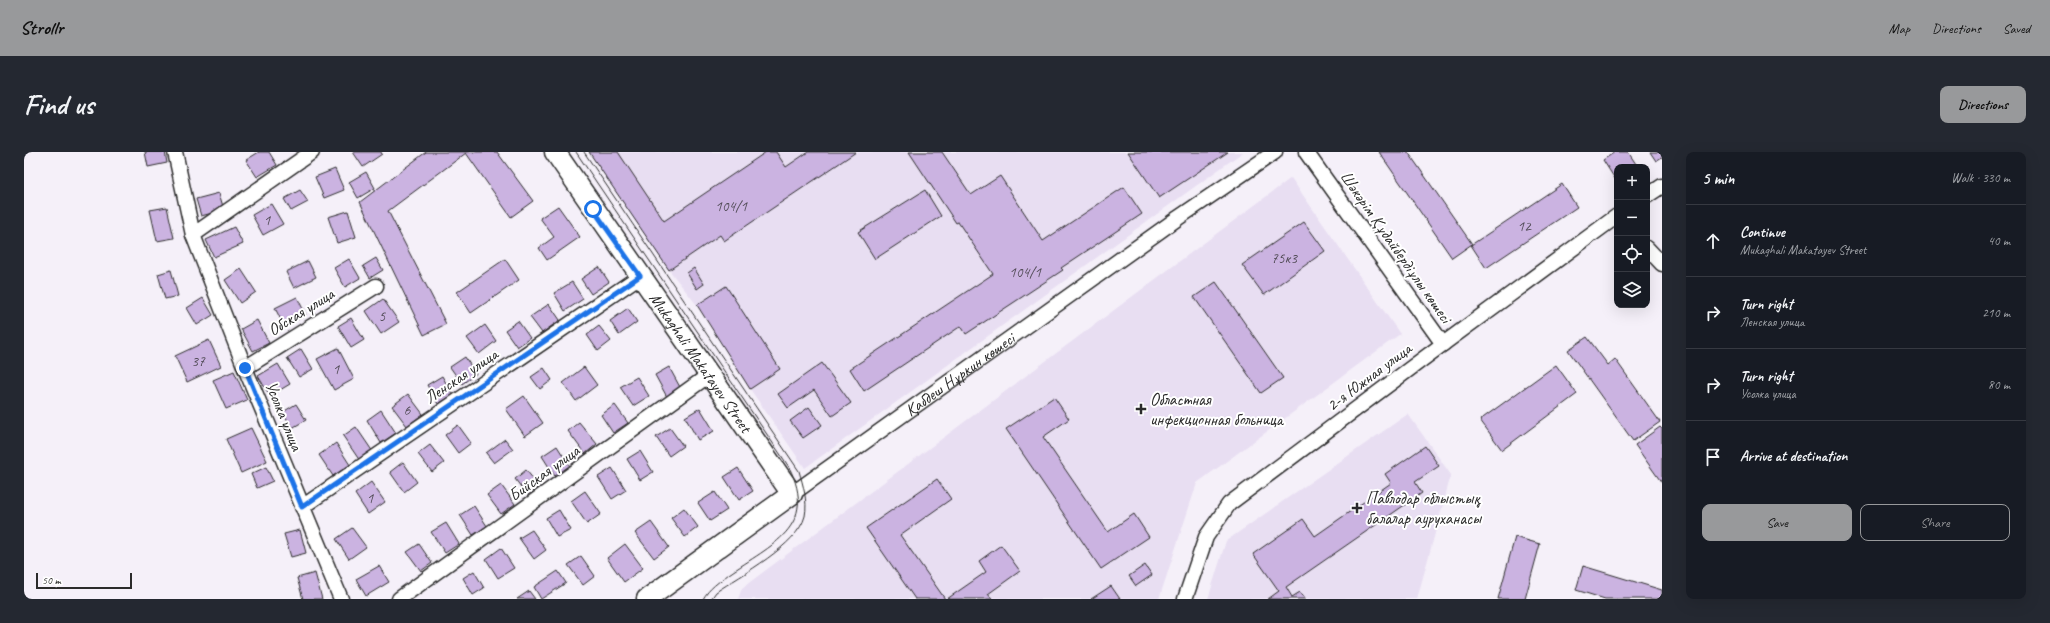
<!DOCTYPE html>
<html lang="en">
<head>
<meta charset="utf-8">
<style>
  body { margin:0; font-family:Caveat,sans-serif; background:#242831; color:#f1f3f6 }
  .controls { position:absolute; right:12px; top:12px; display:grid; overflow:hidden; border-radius:8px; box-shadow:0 4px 16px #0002 }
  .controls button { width:36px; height:36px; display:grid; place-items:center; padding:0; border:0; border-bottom:1px solid #363941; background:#171b24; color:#f1f3f6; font:20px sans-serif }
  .scale { position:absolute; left:12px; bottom:10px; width:96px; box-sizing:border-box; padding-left:4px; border:2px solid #2b2b2b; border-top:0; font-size:11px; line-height:14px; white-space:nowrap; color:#2b2b2b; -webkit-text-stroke:3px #fff; paint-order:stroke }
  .stop { position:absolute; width:12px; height:12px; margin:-9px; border:3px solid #1a73e8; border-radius:50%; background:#fff }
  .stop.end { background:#1a73e8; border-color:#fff; box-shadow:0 1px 4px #0008 }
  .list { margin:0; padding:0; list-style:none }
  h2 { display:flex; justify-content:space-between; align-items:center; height:52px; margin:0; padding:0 16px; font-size:17px }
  h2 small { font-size:13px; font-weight:400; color:#9ea1a6 }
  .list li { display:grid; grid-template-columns:26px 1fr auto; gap:12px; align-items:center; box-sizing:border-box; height:72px; padding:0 16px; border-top:1px solid #363941 }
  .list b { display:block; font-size:15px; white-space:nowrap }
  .list p { margin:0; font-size:13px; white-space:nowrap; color:#9ea1a6 }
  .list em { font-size:13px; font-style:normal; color:#9ea1a6 }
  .actions { display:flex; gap:8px; padding:12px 16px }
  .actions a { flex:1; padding:9px 0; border:1px solid #98999b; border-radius:8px; text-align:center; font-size:14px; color:#98999b }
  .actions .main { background:#98999b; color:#111 }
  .icon { flex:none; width:22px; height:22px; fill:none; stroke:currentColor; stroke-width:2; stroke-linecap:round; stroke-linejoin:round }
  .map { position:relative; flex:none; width:1638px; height:447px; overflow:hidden; border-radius:8px }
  header { display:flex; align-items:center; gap:24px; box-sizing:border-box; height:56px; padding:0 20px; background:#98999b; color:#111 }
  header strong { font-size:19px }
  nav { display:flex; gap:22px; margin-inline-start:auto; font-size:14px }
  .intro { display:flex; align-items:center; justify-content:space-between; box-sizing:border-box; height:96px; padding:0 24px }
  h1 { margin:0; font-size:28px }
  .button { padding:10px 18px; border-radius:8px; background:#98999b; color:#111; font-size:14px; font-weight:700 }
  main { display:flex; gap:24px; padding:0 24px }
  aside { flex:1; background:#171b24; border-radius:8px; box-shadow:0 4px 16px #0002 }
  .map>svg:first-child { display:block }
  .built { fill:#e8def2 }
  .building { fill:#cbb3e1; stroke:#2b2b2b }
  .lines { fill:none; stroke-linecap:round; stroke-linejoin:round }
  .minor-casing { stroke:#2b2b2b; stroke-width:17 }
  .secondary-casing { stroke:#2b2b2b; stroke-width:23 }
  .minor { stroke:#fff; stroke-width:14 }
  .secondary { stroke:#fff; stroke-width:20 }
  .tram { stroke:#2b2b2b; stroke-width:1 }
  .route { stroke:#1a73e8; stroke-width:5 }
  .poi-dot { fill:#2b2b2b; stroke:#fff; stroke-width:1.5 }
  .labels { text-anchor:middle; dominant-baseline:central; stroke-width:4; stroke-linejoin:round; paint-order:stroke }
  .number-label { font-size:15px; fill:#534d58 }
  .street-label { font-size:17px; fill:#2b2b2b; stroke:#fff }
  .poi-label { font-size:17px; fill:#2b2b2b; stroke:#fff; text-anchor:start }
</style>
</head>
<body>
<header>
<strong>Strollr</strong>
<nav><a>Map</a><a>Directions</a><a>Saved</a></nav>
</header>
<div class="intro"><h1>Find us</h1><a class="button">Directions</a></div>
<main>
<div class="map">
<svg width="1638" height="447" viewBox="0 0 1638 447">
  <rect width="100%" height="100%" fill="#f5f0f9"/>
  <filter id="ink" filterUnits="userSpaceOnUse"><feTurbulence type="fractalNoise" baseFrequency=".025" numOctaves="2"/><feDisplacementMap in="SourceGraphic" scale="8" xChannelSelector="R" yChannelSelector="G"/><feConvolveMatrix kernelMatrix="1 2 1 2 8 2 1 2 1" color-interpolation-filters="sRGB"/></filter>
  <g filter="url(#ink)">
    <g class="built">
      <path d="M565 0H1219L781 316 726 237 673 153 645 118Z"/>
      <path d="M1267 26 1376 182 1173 331 1135 447H714L718 436Z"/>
      <path d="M1384 262 1427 323 1393 447H1184L1202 389Z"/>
    </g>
    <g class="building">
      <path d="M121 0H141L143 11 124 15Z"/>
      <path d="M235 0H245L253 13 233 25 222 8Z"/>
      <path d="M329 0H357L358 2 339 15Z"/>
      <path d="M402 0H473L509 49 487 65 442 1 364 59 422 172 400 183 336 50Z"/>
      <path d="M565 0H594L640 69 742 0H752L762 15 784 0H832L700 89 696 83 645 118Z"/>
      <path d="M885 0H918L947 43 976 24 1019 89 1100 35 1118 62 1037 116 1039 118 942 182 937 174 840 239 826 217 969 122 934 70 932 71Z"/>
      <path d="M1104 0H1204L1135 46Z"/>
      <path d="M1355 0H1384L1448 92 1428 106Z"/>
      <path d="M1591 0H1604L1614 15H1593V30L1579 8Z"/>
      <path d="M1626 0H1638V5L1632 9Z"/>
      <path d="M311 17 320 38 300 46 291 25Z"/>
      <path d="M342 20 351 36 334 46 325 30Z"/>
      <path d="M1538 32 1553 55 1462 116 1447 93Z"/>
      <path d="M276 38 284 50 267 59 260 47Z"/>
      <path d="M901 38 917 64 851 107 834 80Z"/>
      <path d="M195 41 200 58 177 64 172 47Z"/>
      <path d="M247 52 259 72 239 83 228 63Z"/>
      <path d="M534 54 556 85 523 108 515 96 530 85 516 66Z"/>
      <path d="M143 55 150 86 133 89 126 58Z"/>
      <path d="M324 59 332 85 313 91 304 65Z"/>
      <path d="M1280 70 1301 99 1240 143 1218 113Z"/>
      <path d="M210 75 219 92 190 105 182 88Z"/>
      <path d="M352 106 359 118 346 126 339 114Z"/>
      <path d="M325 107 336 126 321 135 310 116Z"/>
      <path d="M481 107 495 128 447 161 433 140Z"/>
      <path d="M284 109 292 125 270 136 262 120Z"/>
      <path d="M575 115 585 130 567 142 557 127Z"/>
      <path d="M670 116 680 132 673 137 663 121Z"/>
      <path d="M217 117 232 140 216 151 201 128Z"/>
      <path d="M147 118 154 144 141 147 134 122Z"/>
      <path d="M548 130 559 147 541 159 530 141Z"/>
      <path d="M1192 130 1259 226 1237 241 1170 145Z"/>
      <path d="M702 134 756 217 726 237 673 153Z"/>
      <path d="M273 145 282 163 260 174 251 156Z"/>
      <path d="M179 146 189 163 173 173 163 156Z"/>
      <path d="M359 147 375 170 357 182 342 159Z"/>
      <path d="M525 152 536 168 518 181 506 165Z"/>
      <path d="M604 156 613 170 595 183 586 169Z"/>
      <path d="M327 166 340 188 327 196 314 174Z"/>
      <path d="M233 168 245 191 229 199 217 177Z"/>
      <path d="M494 169 506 186 493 195 481 178Z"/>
      <path d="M461 173 472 189 455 202 443 186Z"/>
      <path d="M575 174 587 189 574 199 563 183Z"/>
      <path d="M1563 185 1584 213 1591 207 1636 270 1609 289 1544 198Z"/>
      <path d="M185 188 197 214 163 230 151 204Z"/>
      <path d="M314 196 330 227 310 238 293 207Z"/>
      <path d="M277 197 289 217 275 225 263 206Z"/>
      <path d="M441 205 452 222 438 232 426 215Z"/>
      <path d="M798 211 827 251 808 264 790 238 764 256 754 242Z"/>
      <path d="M254 212 266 232 246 244 234 224Z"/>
      <path d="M1532 213 1553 242 1478 298 1456 268Z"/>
      <path d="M560 215 573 233 552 249 539 231Z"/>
      <path d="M645 215 657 237 643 245 631 223Z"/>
      <path d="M520 216 528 228 516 237 507 225Z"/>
      <path d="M210 219 223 248 202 257 189 228Z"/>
      <path d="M418 224 429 243 414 252 403 233Z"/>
      <path d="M613 225 625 244 609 254 596 235Z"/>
      <path d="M384 242 399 262 383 274 368 254Z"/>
      <path d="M500 244 519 271 501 284 482 257Z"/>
      <path d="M1030 245 1045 267 1019 285 1084 380 1110 362 1125 385 1077 417 982 277Z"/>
      <path d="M272 252 282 268 268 276 259 260Z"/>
      <path d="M591 253 604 271 589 281 577 263Z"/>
      <path d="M785 255 798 273 779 286 766 269Z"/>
      <path d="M676 256 690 279 674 288 661 265Z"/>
      <path d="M357 258 372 281 357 291 343 268Z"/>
      <path d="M555 270 573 292 561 302 544 279Z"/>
      <path d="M434 273 447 291 434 301 421 283Z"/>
      <path d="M332 275 349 300 336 309 319 284Z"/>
      <path d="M1636 275 1638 277V331L1611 293Z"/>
      <path d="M227 276 243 309 217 321 202 287Z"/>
      <path d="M646 276 659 294 645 304 632 285Z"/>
      <path d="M481 287 489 297 470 311 462 301Z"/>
      <path d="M312 291 326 313 309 324 295 303Z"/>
      <path d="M406 293 420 311 408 320 394 302Z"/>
      <path d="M533 294 547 316 532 326 518 304Z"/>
      <path d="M1401 294 1415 314 1391 330 1398 341 1262 435 1268 445 1276 440 1281 447H1244L1255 439 1229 402 1279 367 1291 384 1367 331 1361 322Z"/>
      <path d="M616 299 629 320 616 328 603 307Z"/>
      <path d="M379 310 393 330 380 340 366 320Z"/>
      <path d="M242 315 249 329 233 336 227 322Z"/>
      <path d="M588 316 602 338 588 347 574 325Z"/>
      <path d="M714 316 729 339 715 348 700 325Z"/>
      <path d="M502 318 515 334 503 343 491 327Z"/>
      <path d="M913 327 927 347 876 383 921 447H891L842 376Z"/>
      <path d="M347 330 361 350 344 362 331 342Z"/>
      <path d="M477 333 491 352 477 362 463 343Z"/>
      <path d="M561 339 577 362 563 372 547 349Z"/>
      <path d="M691 340 703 358 686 369 674 351Z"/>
      <path d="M450 354 463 374 449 383 436 363Z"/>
      <path d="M660 356 674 375 661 385 647 366Z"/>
      <path d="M535 358 547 378 533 385 522 366Z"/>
      <path d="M627 370 645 395 630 406 611 381Z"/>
      <path d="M422 371 435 392 421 401 407 380Z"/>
      <path d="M328 376 342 395 325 407 312 387Z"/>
      <path d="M276 378 282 401 267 405 260 382Z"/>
      <path d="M508 378 522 398 510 407 495 386Z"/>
      <path d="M1491 385 1516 392 1501 447H1474Z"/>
      <path d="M395 392 408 411 397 419 383 400Z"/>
      <path d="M601 392 619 416 600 430 583 406Z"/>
      <path d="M977 393 996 419 964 442 968 447H923L962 420 955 409Z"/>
      <path d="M477 396 490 416 474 426 462 407Z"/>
      <path d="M557 404 571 424 559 433 544 413Z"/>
      <path d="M1121 413 1128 423 1112 434 1105 424Z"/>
      <path d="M355 414 365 430 342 444 332 427Z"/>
      <path d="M1559 414 1638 438V447H1581L1552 438Z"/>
      <path d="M450 419 460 436 449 443 439 426Z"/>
      <path d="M534 419 542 431 517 447 510 435Z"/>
      <path d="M291 421 298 447H279L273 426Z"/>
      <path d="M1087 434 1096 447H1067Z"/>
      <path d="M505 439 511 447H493Z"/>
    </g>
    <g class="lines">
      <g class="minor-casing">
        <g id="minor">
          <path d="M151 0 169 83 221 216 317 447"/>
          <path d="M1282 0 1419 192"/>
          <path d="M1623 44 1638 34"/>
          <path d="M169 83 288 0"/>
          <path d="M1623 96 1638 112"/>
          <path d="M221 216 352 134"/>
          <path id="s1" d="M768 342 1154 66 1251 0"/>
          <path d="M278 355 616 124"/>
          <path d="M375 447 685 223"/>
          <path d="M1161 447 1182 385 1205 352 1419 192 1593 64"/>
        </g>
      </g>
      <g class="secondary-casing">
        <g id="secondary">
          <path id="s2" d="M531 0 768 342 623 447"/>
        </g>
      </g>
      <use href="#minor" class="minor"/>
      <use href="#secondary" class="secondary"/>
      <g class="tram">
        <path d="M552 0 765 315C795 375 747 393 705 422 695 430 685 436 679 447"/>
        <path d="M560 0 775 319C779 333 784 349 781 364 774 393 717 423 692 440L687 447"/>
      </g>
    </g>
  </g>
  <g class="lines" filter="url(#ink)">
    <path class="route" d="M221 216 278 355 616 124 569 57"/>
  </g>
  <g class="poi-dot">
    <path d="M1115 251h4v4h4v4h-4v4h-4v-4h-4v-4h4z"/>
    <path d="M1331 350h4v4h4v4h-4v4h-4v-4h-4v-4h4z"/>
  </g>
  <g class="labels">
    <g class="number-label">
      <text x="707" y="54">104/1</text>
      <text x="243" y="68">1</text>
      <text x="1500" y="74">12</text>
      <text x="1260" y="106">75к3</text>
      <text x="1001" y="120">104/1</text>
      <text x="358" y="164">5</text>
      <text x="174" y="209">37</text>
      <text x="312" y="217">1</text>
      <text x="383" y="258">6</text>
      <text x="346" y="346">1</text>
    </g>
    <g class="street-label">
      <text transform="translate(1372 95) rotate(55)">Шәкәрім Құдайбердіұлы көшесі</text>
      <text transform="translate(277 160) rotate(-32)">Обская улица</text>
      <text stroke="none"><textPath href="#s2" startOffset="256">Mukaghali Makatayev Street</textPath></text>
      <text stroke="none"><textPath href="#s1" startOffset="206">Қабдеш Нұркин көшесі</textPath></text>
      <text transform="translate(437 224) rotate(-34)">Ленская улица</text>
      <text transform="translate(1345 225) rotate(-37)">2-я Южная улица</text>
      <text transform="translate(260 264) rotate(68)">Усолка улица</text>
      <text transform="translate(520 321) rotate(-36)">Бийская улица</text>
    </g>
    <g class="poi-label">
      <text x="1126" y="247">Областная<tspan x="1126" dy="20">инфекционная больница</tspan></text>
      <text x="1342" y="346">Павлодар облыстық<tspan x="1342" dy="20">балалар ауруханасы</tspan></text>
    </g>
  </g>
</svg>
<div class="controls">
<button>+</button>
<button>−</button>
<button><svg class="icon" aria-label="locate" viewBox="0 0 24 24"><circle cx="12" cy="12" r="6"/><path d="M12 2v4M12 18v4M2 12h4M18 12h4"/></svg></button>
<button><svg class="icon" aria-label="layers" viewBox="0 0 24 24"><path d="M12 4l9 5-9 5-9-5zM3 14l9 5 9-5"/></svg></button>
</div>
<div class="scale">50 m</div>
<div class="stop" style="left:569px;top:57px"></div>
<div class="stop end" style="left:221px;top:216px"></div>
</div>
<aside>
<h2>5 min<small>Walk · 330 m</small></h2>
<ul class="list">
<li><svg class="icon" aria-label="ahead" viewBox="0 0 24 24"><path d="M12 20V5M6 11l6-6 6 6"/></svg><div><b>Continue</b><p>Mukaghali Makatayev Street</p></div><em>40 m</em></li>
<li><svg class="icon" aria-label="right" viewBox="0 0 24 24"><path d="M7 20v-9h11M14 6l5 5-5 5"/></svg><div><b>Turn right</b><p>Ленская улица</p></div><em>210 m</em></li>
<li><svg class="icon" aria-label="right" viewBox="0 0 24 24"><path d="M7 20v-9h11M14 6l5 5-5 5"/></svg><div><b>Turn right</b><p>Усолка улица</p></div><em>80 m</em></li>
<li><svg class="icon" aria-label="arrive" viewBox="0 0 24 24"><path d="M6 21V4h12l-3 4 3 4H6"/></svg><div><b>Arrive at destination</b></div></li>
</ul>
<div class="actions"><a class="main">Save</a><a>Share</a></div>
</aside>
</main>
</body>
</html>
